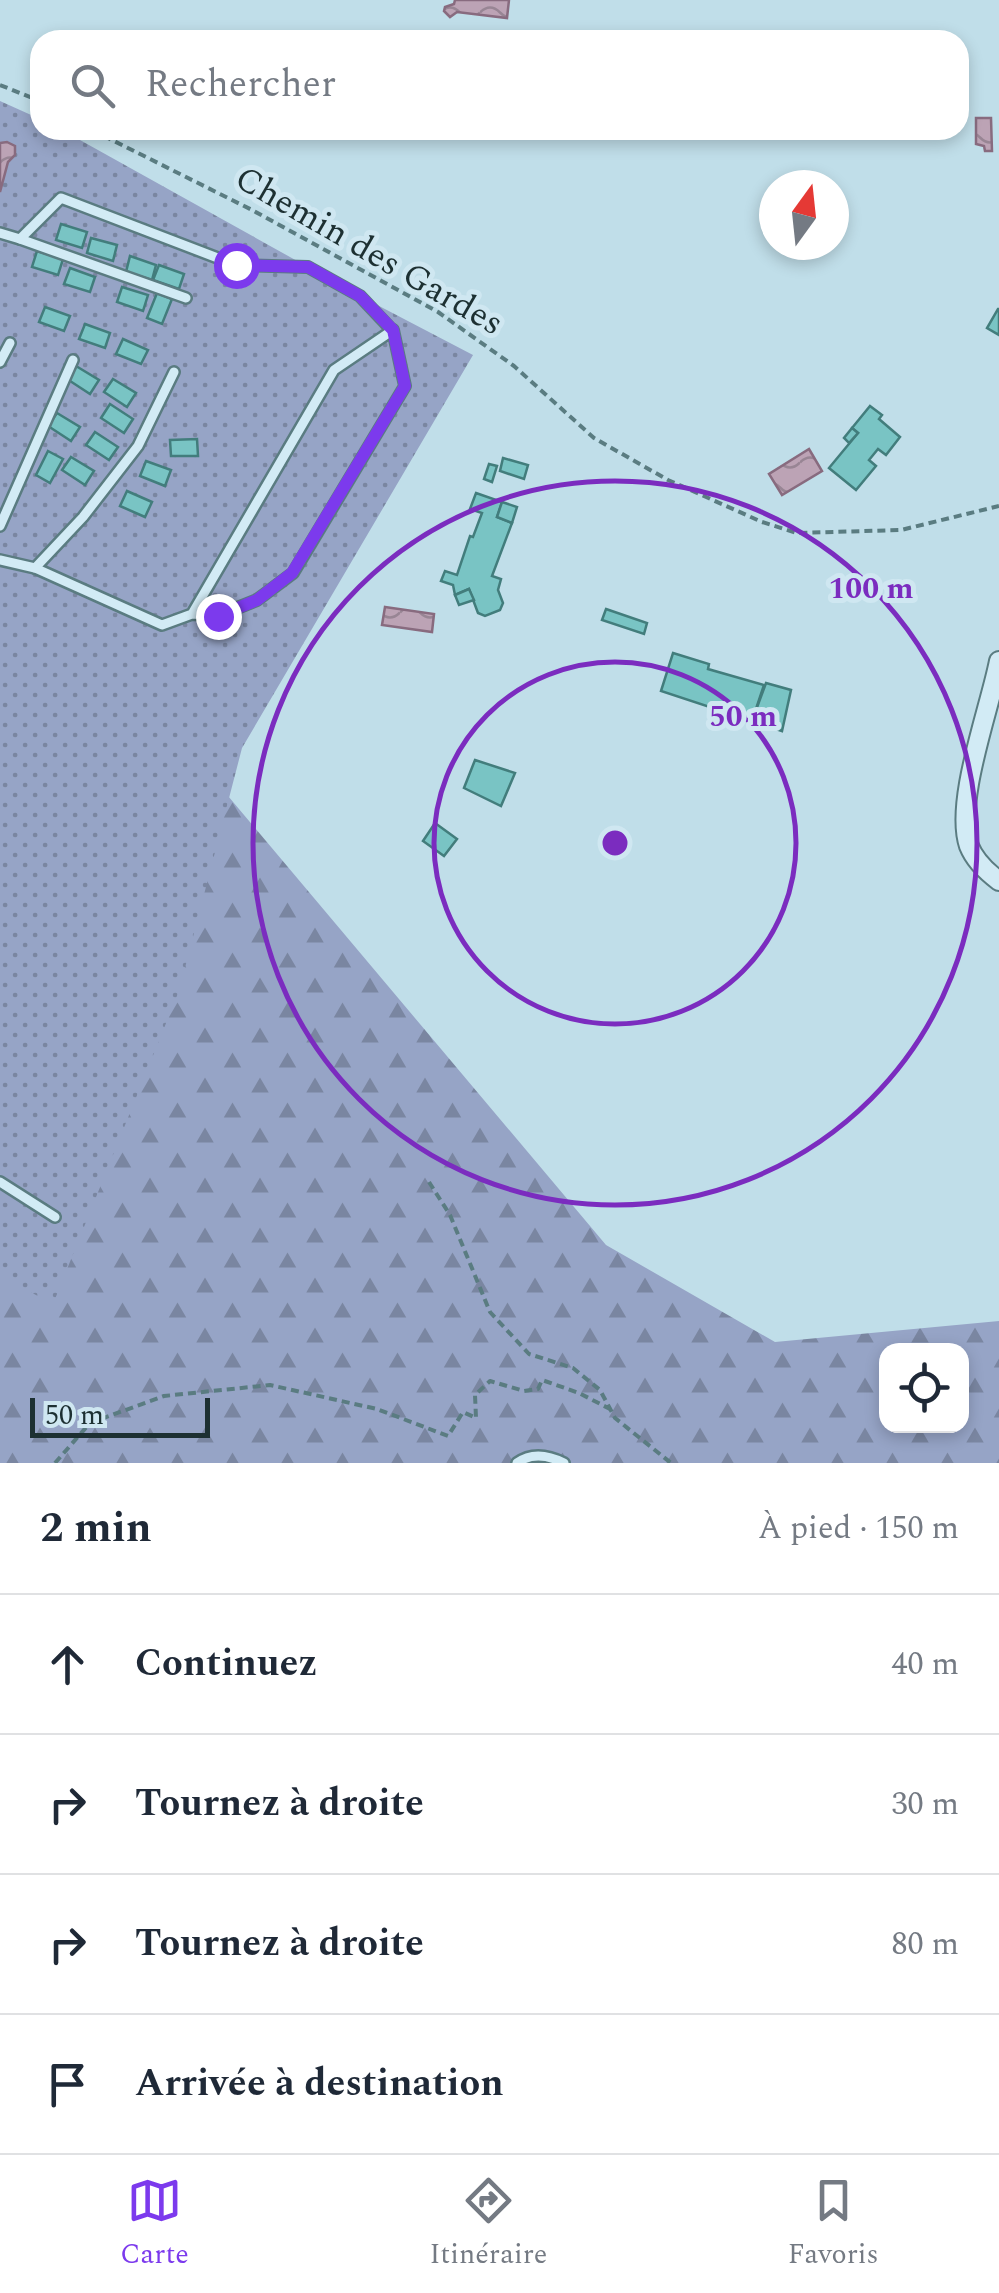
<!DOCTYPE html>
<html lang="fr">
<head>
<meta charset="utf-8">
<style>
  body { margin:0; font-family:Spectral,serif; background:#f2f2f3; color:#1f2937 }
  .controls { position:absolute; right:30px; bottom:30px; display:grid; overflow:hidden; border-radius:20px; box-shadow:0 5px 15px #0003 }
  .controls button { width:90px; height:90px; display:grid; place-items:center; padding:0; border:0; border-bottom:2px solid #e0e1e3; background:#fff; color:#1f2937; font:50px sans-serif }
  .compass { position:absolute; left:759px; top:170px; width:90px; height:90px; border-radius:50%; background:#fff; box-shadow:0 5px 15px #0003; rotate:15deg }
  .scale { position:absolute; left:30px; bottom:25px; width:180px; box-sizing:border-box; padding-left:10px; border:5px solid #1d3032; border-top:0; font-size:28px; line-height:35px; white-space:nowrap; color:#1d3032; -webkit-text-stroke:8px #cfe7f1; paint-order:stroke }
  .stop { position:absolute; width:30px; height:30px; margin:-22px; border:8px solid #7c3aed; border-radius:50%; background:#fff }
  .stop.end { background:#7c3aed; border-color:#fff; box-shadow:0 2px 10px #0008 }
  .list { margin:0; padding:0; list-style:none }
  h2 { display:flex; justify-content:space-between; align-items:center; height:130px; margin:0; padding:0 40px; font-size:42px }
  h2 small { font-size:32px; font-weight:400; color:#747a83 }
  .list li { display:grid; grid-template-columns:65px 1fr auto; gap:30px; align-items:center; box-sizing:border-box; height:140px; padding:0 40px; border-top:2px solid #e0e1e3 }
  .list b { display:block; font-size:38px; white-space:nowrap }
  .list em { font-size:32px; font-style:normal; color:#747a83 }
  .icon { flex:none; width:55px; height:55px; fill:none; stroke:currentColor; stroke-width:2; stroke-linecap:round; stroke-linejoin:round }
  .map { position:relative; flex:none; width:999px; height:1463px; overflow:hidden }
  .search { position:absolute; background:#fff; box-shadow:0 5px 15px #0003; left:30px; right:30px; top:30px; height:110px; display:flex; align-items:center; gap:25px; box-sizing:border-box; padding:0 35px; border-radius:30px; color:#747a83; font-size:38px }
  .sheet { height:690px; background:#fff }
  nav { display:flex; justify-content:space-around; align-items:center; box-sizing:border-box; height:140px; border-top:2px solid #e0e1e3; background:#fff; font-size:28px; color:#747a83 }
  nav a { display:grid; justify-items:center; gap:5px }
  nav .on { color:#7c3aed }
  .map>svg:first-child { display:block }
  .forest { fill:url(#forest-firs); fill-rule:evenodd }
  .park { fill:url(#park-dots) }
  .water { fill:url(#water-waves); stroke:#886b7f; stroke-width:2.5 }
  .building { fill:#79c4c4; stroke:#427d7c; stroke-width:2.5 }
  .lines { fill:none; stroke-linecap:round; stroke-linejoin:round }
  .service-casing { stroke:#5a7c81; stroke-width:14 }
  .minor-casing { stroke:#5a7c81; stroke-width:22 }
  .path { stroke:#5a7c81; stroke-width:4; stroke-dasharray:8 5; stroke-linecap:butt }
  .service { stroke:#d2ebf5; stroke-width:9 }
  .minor { stroke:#d2ebf5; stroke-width:18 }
  .route { stroke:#7c3aed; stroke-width:12 }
  .ring { fill:none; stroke:#7b2cbf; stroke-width:5 }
  .labels { text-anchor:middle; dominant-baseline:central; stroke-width:10; stroke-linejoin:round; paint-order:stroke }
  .street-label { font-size:35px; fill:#1d3032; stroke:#cfe7f1 }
  .centre { fill:#7b2cbf; stroke:#cfe7f1; stroke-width:5 }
  .ring-label { font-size:30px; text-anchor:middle; font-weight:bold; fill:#7b2cbf; stroke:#cfe7f1; stroke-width:10; stroke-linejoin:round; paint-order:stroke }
</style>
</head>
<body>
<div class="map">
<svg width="999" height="1463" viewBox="0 0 999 1463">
  <defs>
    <pattern id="forest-firs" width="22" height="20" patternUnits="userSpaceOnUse" patternTransform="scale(2.5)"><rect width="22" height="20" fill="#96a4c6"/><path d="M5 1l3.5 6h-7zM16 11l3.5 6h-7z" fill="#7a86a1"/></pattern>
    <pattern id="park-dots" width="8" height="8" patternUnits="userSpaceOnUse" patternTransform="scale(2.5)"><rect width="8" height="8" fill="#96a4c6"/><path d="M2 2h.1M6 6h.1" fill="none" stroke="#7a86a1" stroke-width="1.8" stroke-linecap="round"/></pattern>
    <pattern id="water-waves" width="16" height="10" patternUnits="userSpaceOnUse" patternTransform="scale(2.5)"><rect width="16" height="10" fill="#bca3b5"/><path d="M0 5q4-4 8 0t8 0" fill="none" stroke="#988594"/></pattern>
  </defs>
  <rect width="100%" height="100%" fill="#c0dee9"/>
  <path class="forest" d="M0 672 186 746 606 1245 775 1342 999 1321V1463H0ZM886 1350H962V1426H886Z"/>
  <path class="park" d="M0 101 40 119V130H62L360 296 473 355 242 748 179 991 53 1304 0 1276Z"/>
  <g class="water">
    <path d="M455 0H509L507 18 457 12 450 17 444 11 445 7 454 4Z"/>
    <path d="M976 118H991L992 151H985L984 146 976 144Z"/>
    <path d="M7 142 15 146V155L8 162 0 192V143Z"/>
    <path d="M809 449 822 471 782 495 769 474Z"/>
    <path d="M385 607 434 614 432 632 382 625Z"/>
  </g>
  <g class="building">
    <path d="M61 224 87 232 82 248 56 240Z"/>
    <path d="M91 238 117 245 113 261 87 253Z"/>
    <path d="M37 251 63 259 58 275 32 267Z"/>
    <path d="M130 256 156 265 152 280 126 272Z"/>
    <path d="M159 265 184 274 179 289 153 280Z"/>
    <path d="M70 268 95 277 90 292 64 284Z"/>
    <path d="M122 287 148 295 143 311 117 302Z"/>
    <path d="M157 293 172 299 162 324 147 318Z"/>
    <path d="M45 307 70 316 64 331 39 322Z"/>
    <path d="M998 309H999V335L987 328Z"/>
    <path d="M85 324 110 333 105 348 79 339Z"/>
    <path d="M123 339 148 350 141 364 116 354Z"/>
    <path d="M76 366 99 380 90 394 67 379Z"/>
    <path d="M113 379 136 393 127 407 104 392Z"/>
    <path d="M110 404 133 419 124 433 101 418Z"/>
    <path d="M870 406 882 415 879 419 900 437 886 455 878 449 869 460 876 466 856 490 829 468 858 433 852 428Z"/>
    <path d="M57 413 80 427 71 441 48 426Z"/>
    <path d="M852 428 858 433 849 443 844 438Z"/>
    <path d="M95 432 118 447 109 460 86 445Z"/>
    <path d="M197 439 198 456H171L170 440Z"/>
    <path d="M48 451 63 459 50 483 36 475Z"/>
    <path d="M71 457 94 471 85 485 62 470Z"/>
    <path d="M503 458 528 465 524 479 500 471Z"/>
    <path d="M146 461 171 470 165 486 140 476Z"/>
    <path d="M489 464 497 466 492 482 484 479Z"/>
    <path d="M127 491 152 502 145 517 120 506Z"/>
    <path d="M476 493 502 502 497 517 512 523 492 576 501 579 498 590 503 603 500 610 485 616 478 613 469 589 455 595 453 585 441 581 445 571 457 575 470 536 473 537 482 513 470 509Z"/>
    <path d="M502 502 517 507 512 523 497 517Z"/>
    <path d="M469 589 474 600 459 605 455 595Z"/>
    <path d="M606 609 647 623 644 634 602 620Z"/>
    <path d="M673 653 709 664 708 669 764 685 752 721 661 691Z"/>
    <path d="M766 683 791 690 782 731 752 721Z"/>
    <path d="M475 760 515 773 501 806 464 788Z"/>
    <path d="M435 823 457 839 444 856 423 841Z"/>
  </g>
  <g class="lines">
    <g class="service-casing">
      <g id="service">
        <path d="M0 233 20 239 61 198 236 265 308 267 360 296 392 330"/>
        <path d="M20 239 186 298"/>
        <path d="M0 362 10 343"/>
        <path d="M0 526 73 360"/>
        <path d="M0 560 35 568 162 625 192 614 217 616 257 600 293 573 405 386 393 330 334 370 192 614"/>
        <path d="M35 568 83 517 138 446 174 372"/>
        <path d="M0 1182 55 1217"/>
        <path d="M517 1463C532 1452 548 1455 564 1463"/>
      </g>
    </g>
    <g class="minor-casing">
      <path id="minor" d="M999 661C990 708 954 802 969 846 975 861 987 872 999 881"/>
    </g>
    <g class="path">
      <path d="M0 85 40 101"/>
      <path d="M92 130 252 210 438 312 514 366 594 438 668 480 762 522 797 533 901 530 999 506"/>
      <path d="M429 1182 450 1215 490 1312 529 1354 573 1368 600 1390 615 1418 671 1463"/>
      <path d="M55 1463 90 1423 164 1396 270 1385 377 1409 448 1436 463 1412 476 1418 475 1395 490 1381 524 1391 538 1389 542 1380 579 1393 610 1409"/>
    </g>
    <use href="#service" class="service"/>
    <use href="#minor" class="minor"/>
  </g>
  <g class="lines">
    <path class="route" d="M218 616 257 600 292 573 405 386 393 330 360 296 308 267 236 265"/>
  </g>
  <g class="ring">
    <circle cx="615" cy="843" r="181"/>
    <circle cx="615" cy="843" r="362"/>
  </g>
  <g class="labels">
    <g class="street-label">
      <text transform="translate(369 251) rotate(30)">Chemin des Gardes</text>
    </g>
  </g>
  <circle cx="615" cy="843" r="15" class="centre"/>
  <g class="ring-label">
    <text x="871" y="598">100 m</text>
    <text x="743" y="726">50 m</text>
  </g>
</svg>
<div class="controls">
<button><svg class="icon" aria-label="locate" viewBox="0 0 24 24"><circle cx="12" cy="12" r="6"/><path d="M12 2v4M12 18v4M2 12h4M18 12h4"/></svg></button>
</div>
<svg class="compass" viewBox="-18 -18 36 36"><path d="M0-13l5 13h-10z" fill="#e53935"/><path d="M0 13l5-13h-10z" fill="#747a83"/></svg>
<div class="scale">50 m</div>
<div class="stop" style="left:236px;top:265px"></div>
<div class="stop end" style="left:218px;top:616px"></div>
<div class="search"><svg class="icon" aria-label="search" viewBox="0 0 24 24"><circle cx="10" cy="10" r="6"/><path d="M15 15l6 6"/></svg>Rechercher</div>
</div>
<section class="sheet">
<h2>2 min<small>À pied · 150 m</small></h2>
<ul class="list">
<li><svg class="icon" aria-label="ahead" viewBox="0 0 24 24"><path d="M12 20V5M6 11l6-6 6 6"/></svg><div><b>Continuez</b></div><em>40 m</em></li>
<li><svg class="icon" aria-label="right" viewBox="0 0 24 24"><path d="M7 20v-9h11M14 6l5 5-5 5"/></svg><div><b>Tournez à droite</b></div><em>30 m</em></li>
<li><svg class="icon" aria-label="right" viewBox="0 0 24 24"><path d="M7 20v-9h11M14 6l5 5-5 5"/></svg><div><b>Tournez à droite</b></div><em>80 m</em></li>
<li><svg class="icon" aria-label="arrive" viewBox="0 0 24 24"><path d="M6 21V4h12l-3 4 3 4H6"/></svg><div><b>Arrivée à destination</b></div></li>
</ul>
</section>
<nav>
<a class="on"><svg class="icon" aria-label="map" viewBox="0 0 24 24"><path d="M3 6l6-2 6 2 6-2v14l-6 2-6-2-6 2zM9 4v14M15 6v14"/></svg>Carte</a>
<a><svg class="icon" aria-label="directions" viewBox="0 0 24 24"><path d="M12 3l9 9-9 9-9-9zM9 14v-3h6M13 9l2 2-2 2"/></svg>Itinéraire</a>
<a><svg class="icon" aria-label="saved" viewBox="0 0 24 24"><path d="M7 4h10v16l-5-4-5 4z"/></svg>Favoris</a>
</nav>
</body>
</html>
